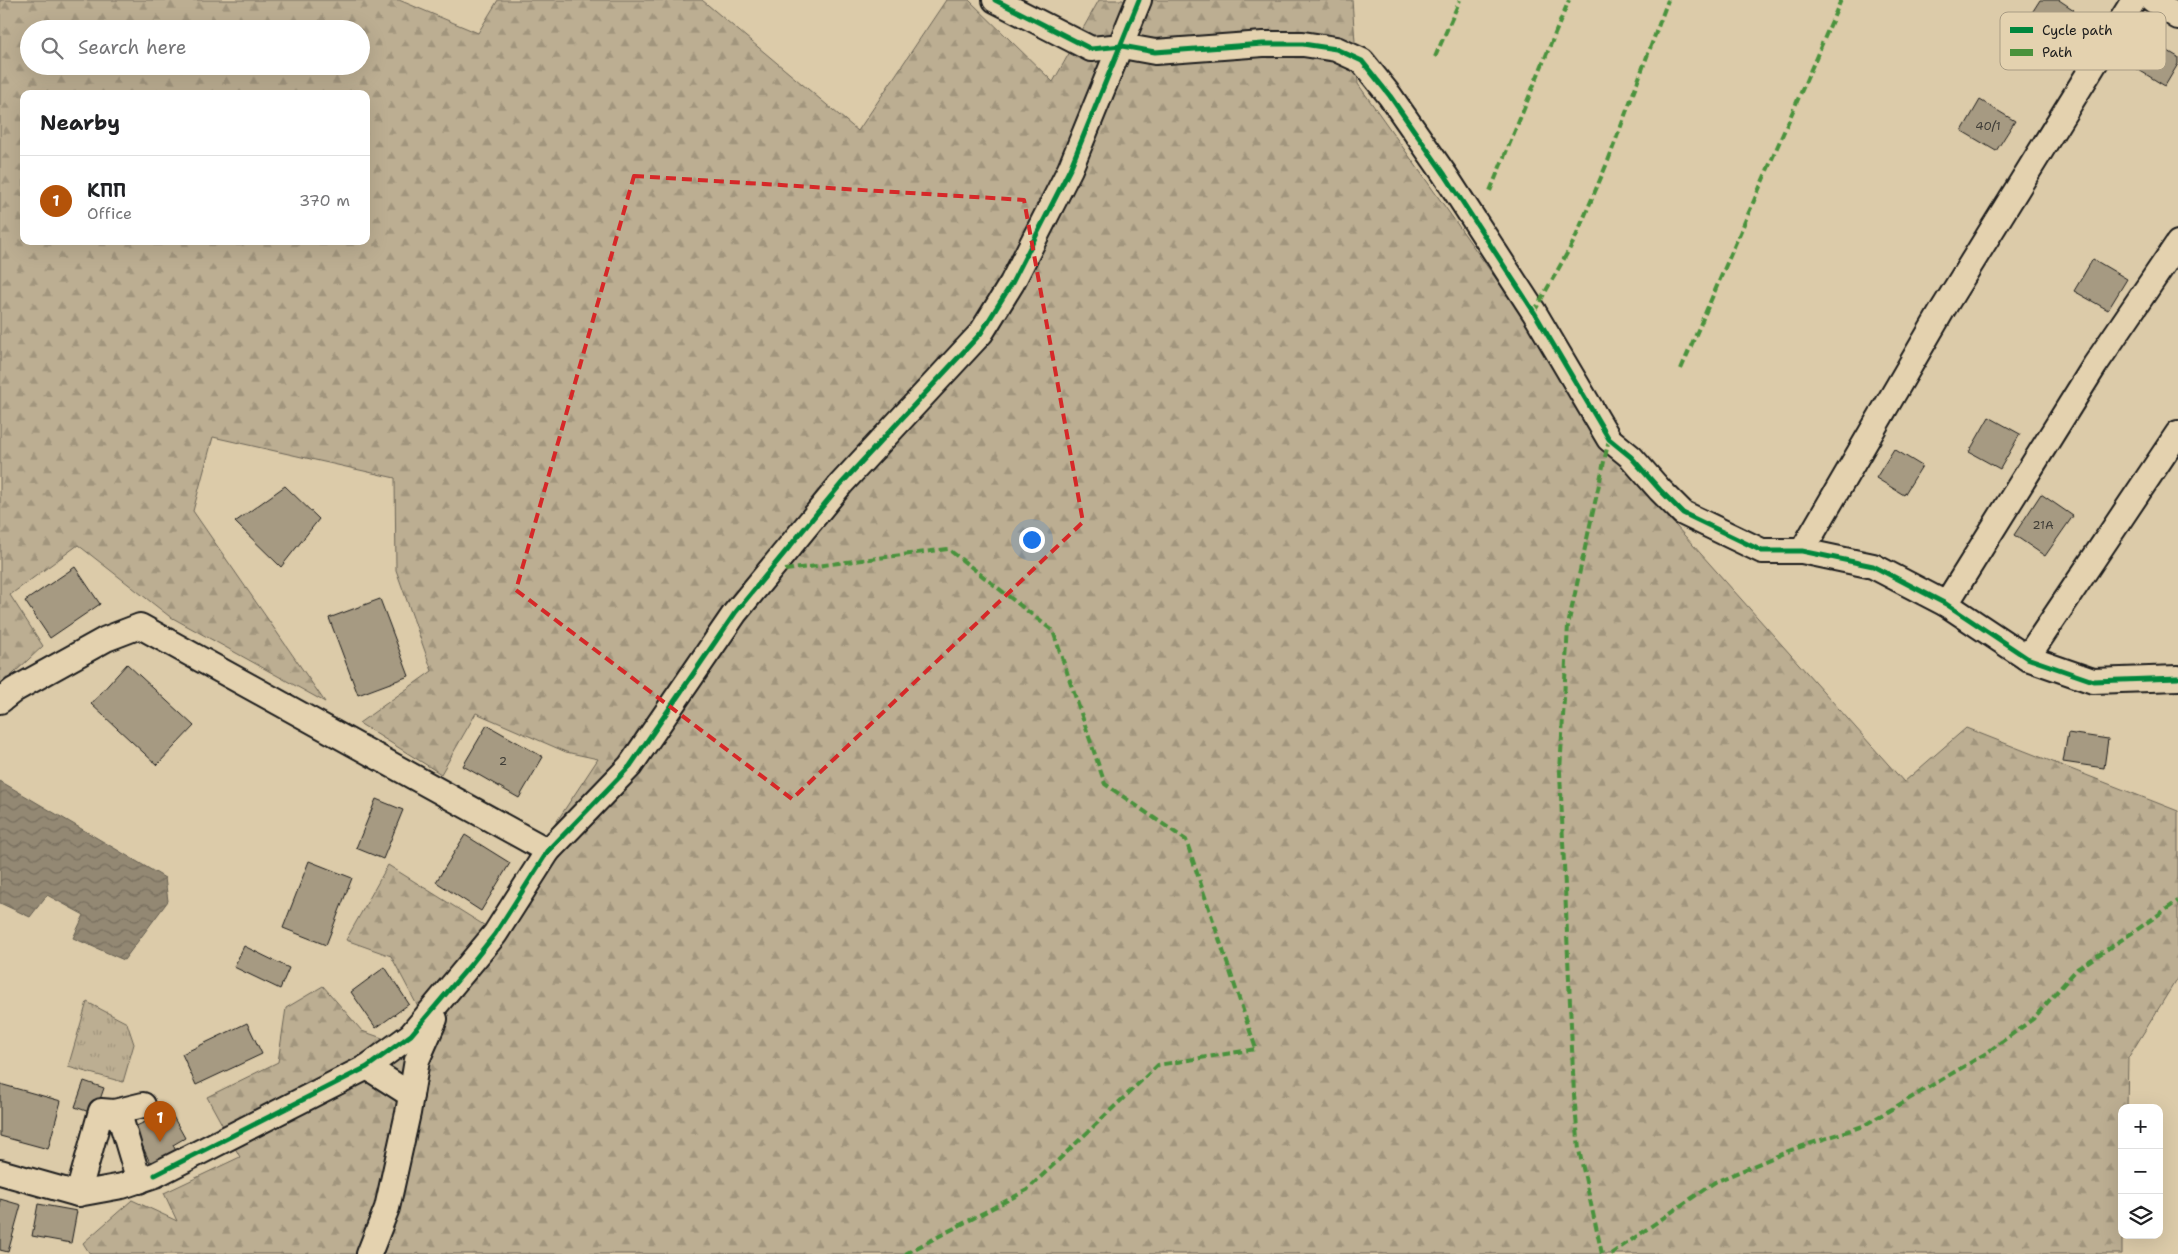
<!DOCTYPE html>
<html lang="en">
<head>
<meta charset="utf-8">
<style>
  body { margin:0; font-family:"Shantell Sans",sans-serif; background:#f6f6f6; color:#202124 }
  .controls { position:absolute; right:15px; bottom:15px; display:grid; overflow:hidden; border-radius:10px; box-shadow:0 5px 20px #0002 }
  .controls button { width:45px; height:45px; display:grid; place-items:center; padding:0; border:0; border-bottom:1px solid #e0e0e0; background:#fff; color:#202124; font:25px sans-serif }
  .you { position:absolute; left:1031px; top:539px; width:18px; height:18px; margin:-12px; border:4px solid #fff; border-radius:50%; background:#1a73e8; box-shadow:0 0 0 8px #1a73e833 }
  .badge { display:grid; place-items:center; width:32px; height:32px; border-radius:50%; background:#b45309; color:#fff; font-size:16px; font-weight:700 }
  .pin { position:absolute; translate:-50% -41px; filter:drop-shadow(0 1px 2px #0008) }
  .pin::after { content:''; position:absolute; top:26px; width:18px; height:15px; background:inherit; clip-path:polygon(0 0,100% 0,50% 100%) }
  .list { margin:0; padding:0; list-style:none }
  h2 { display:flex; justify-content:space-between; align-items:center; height:65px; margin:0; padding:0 20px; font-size:21px }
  h2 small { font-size:16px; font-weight:400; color:#757577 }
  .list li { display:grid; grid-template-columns:32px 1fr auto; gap:15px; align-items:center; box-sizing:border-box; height:90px; padding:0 20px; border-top:1px solid #e0e0e0 }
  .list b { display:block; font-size:19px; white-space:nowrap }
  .list p { margin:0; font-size:16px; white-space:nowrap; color:#757577 }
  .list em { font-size:16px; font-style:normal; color:#757577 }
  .icon { flex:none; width:28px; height:28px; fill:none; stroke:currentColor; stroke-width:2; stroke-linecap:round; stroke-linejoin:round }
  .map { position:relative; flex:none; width:2178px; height:1254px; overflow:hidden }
  .search { position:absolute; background:#fff; box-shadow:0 5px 20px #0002; left:20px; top:20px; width:350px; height:55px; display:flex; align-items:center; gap:12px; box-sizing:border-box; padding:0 18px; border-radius:28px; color:#757577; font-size:19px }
  .panel { position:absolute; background:#fff; box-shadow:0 5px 20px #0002; left:20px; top:90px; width:350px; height:155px; border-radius:10px }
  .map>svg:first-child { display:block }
  .forest { fill:url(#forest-firs); stroke:#6c6557; fill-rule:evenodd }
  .park { fill:url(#park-tufts); stroke:#6c6557 }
  .water { fill:url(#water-waves); stroke:#635d50 }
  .building { fill:#a69a82; stroke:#1c1c1c }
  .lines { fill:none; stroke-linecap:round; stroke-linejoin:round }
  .minor-casing { stroke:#1c1c1c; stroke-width:28 }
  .minor { stroke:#e4d2af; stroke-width:24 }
  .quiet { stroke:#49923c; stroke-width:4; stroke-dasharray:8 4; stroke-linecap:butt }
  .cycleway-casing { stroke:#e4d2af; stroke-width:8 }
  .cycleway { stroke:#00873e; stroke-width:5 }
  .marked { fill:none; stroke:#d62828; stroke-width:4; stroke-dasharray:10 6; stroke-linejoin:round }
  .labels { text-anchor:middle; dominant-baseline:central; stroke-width:4.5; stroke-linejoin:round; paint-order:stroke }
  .number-label { font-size:12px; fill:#3e3c36 }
  .key { fill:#e4d2af; stroke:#a89b83; stroke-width:1 }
  .key-label { font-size:14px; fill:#1c1c1c }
</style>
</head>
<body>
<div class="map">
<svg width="2178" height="1254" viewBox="0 0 2178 1254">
  <defs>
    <pattern id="forest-firs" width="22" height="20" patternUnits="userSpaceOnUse" patternTransform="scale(1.25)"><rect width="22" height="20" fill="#bcae92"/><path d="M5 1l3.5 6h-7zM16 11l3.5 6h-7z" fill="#a1957d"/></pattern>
    <pattern id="park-tufts" width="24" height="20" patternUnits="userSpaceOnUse" patternTransform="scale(1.25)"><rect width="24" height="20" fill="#bcae92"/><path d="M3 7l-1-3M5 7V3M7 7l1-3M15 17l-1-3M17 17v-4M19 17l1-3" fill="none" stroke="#a1957d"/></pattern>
    <pattern id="water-waves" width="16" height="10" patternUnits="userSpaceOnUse" patternTransform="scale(1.25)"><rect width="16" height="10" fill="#938873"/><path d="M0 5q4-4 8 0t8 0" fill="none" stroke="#776e5e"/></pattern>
  </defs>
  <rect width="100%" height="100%" fill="#dccba9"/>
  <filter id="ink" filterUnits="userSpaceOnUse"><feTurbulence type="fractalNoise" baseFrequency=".02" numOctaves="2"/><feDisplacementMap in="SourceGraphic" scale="10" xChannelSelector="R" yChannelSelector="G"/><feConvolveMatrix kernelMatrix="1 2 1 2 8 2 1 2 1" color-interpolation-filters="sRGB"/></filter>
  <g filter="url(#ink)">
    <path class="forest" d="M0 0H399L478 33 498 0H702L858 131 946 0H969L1053 82 1099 0H1352L1358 84 1652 499 1904 782 1966 728 2178 811V977L2128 1058 2127 1108H2122V1254H90L83 1243 132 1200 177 1221 164 1193 240 1157 207 1097 278 1062 286 1008 323 986 362 1031 391 1041 419 1009 391 956 346 940 388 865 487 927 598 759 566 752 476 713 441 774 359 723 432 671 396 570 395 478 213 437 193 511 325 702 169 616 78 545 10 595 43 646 0 686ZM29 29H361V66H29ZM24 94H366V241H24Z"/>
    <path class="park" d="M87 1002 127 1023 134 1044 123 1082 68 1067Z"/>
    <path class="water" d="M0 781 165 878 168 901 124 960 73 938 84 915 47 895 30 917 0 903Z"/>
    <g class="building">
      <path d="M2040 0H2059L2074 10 2054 40 2026 22Z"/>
      <path d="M2139 34 2178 57V64L2165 86 2124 61Z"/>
      <path d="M1980 100 2015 121 1996 151 1962 131Z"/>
      <path d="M2093 259 2127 279 2108 310 2074 291Z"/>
      <path d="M1989 417 2020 434 2000 469 1969 452Z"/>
      <path d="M1894 449 1922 466 1904 495 1876 478Z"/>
      <path d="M285 486 319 519 281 567 235 522Z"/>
      <path d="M2041 494 2073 516 2045 556 2014 535Z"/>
      <path d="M75 567 100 604 50 638 25 601Z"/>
      <path d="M380 599 409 676 358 695 329 618Z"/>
      <path d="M127 664 194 726 157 765 91 704Z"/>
      <path d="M487 725 543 757 519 798 463 766Z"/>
      <path d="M2068 733 2108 739 2104 768 2063 762Z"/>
      <path d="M376 799 403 810 383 859 356 848Z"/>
      <path d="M465 835 510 863 481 911 436 882Z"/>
      <path d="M309 861 352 878 326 945 283 928Z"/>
      <path d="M244 946 289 968 280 989 234 967Z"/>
      <path d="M385 967 409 1004 376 1028 351 992Z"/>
      <path d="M247 1023 262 1054 196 1085 182 1054Z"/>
      <path d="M84 1081 104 1088 95 1114 75 1107Z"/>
      <path d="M0 1084 61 1101 48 1149 0 1136Z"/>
      <path d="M170 1111 185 1138 173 1145 180 1159 154 1172 134 1127Z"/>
      <path d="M0 1199 21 1205 8 1252 0 1250Z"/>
      <path d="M38 1204 77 1211 71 1243 32 1236Z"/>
    </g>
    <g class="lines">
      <g class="minor-casing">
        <g id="minor">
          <path d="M995 0 1091 49 1122 46 1155 52 1263 44H1303L1336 49 1362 61 1390 96 1445 175 1534 312 1609 439 1631 457 1660 490 1683 513 1762 551H1802L1873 566 1946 604 2027 658 2093 681 2178 678"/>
          <path d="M2153 0 2178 17"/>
          <path d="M1802 551 1943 309 2134 0"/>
          <path d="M1946 604 2095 365 2178 243"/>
          <path d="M2027 658 2178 433"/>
          <path d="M0 701 14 690 106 639 140 626 548 851"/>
          <path d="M367 1067 411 1095"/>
          <path d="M114 1112 122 1124 139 1181"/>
          <path d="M0 1172 78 1194 122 1186 155 1175 367 1067 411 1035 495 934 548 851 630 766 735 613 841 484 981 333 1012 283 1070 169 1139 0"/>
          <path d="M78 1194 101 1111 114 1112 143 1105"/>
          <path d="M369 1254 387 1208 408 1113 417 1060 435 1019"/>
        </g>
      </g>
      <use href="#minor" class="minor"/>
      <g class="quiet">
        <path d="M1435 57 1460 0"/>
        <path d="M1490 191 1569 0"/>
        <path d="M1534 312 1574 241 1608 161 1668 0"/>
        <path d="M1681 369 1841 0"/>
        <path d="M785 570 948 549 1053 631 1105 784 1186 840 1256 1049 1158 1065 1027 1190 905 1254"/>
        <path d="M1602 1254 1579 1150 1574 1095 1560 772 1568 625 1609 439"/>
        <path d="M1611 1254 1715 1182 1791 1150 1863 1126 1985 1054 2033 1019 2077 969 2135 931 2178 901"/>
      </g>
      <g class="cycleway-casing">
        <g id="cycleway">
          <path d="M995 0 1091 49 1122 46 1155 52 1263 44H1303L1336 49 1362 61 1390 96 1445 175 1534 312 1609 439 1631 457 1660 490 1683 513 1762 551H1802L1873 566 1946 604 2027 658 2093 681 2178 678"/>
          <path d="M155 1175 367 1067 411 1035 472 963 495 934 548 851 630 766 735 613 841 484 981 333 1012 283 1070 169 1139 0"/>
        </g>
      </g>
      <use href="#cycleway" class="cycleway"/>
    </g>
  </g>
  <path class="marked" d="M634 176 1024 200 1083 522 792 799 516 590Z"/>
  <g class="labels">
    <g class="number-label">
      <text x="1988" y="126">40/1</text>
      <text x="2043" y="525">21А</text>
      <text x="503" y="761">2</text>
    </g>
  </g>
  <rect x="2000" y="12" width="166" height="58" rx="8" class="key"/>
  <rect x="2010" y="27" width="23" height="6" fill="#00873e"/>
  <rect x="2010" y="49" width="23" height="7" fill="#49923c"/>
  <g class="key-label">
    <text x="2042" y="35">Cycle path</text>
    <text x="2042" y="57">Path</text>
  </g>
</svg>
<div class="controls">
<button>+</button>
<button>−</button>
<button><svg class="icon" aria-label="layers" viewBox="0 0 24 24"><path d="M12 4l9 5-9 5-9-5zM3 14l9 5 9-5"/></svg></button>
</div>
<div class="you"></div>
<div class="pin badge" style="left:160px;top:1142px">1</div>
<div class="search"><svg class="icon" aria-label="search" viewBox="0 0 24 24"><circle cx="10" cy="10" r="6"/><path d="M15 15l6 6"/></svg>Search here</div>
<section class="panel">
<h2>Nearby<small></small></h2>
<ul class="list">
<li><span class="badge">1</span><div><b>КПП</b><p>Office</p></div><em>370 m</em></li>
</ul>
</section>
</div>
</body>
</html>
